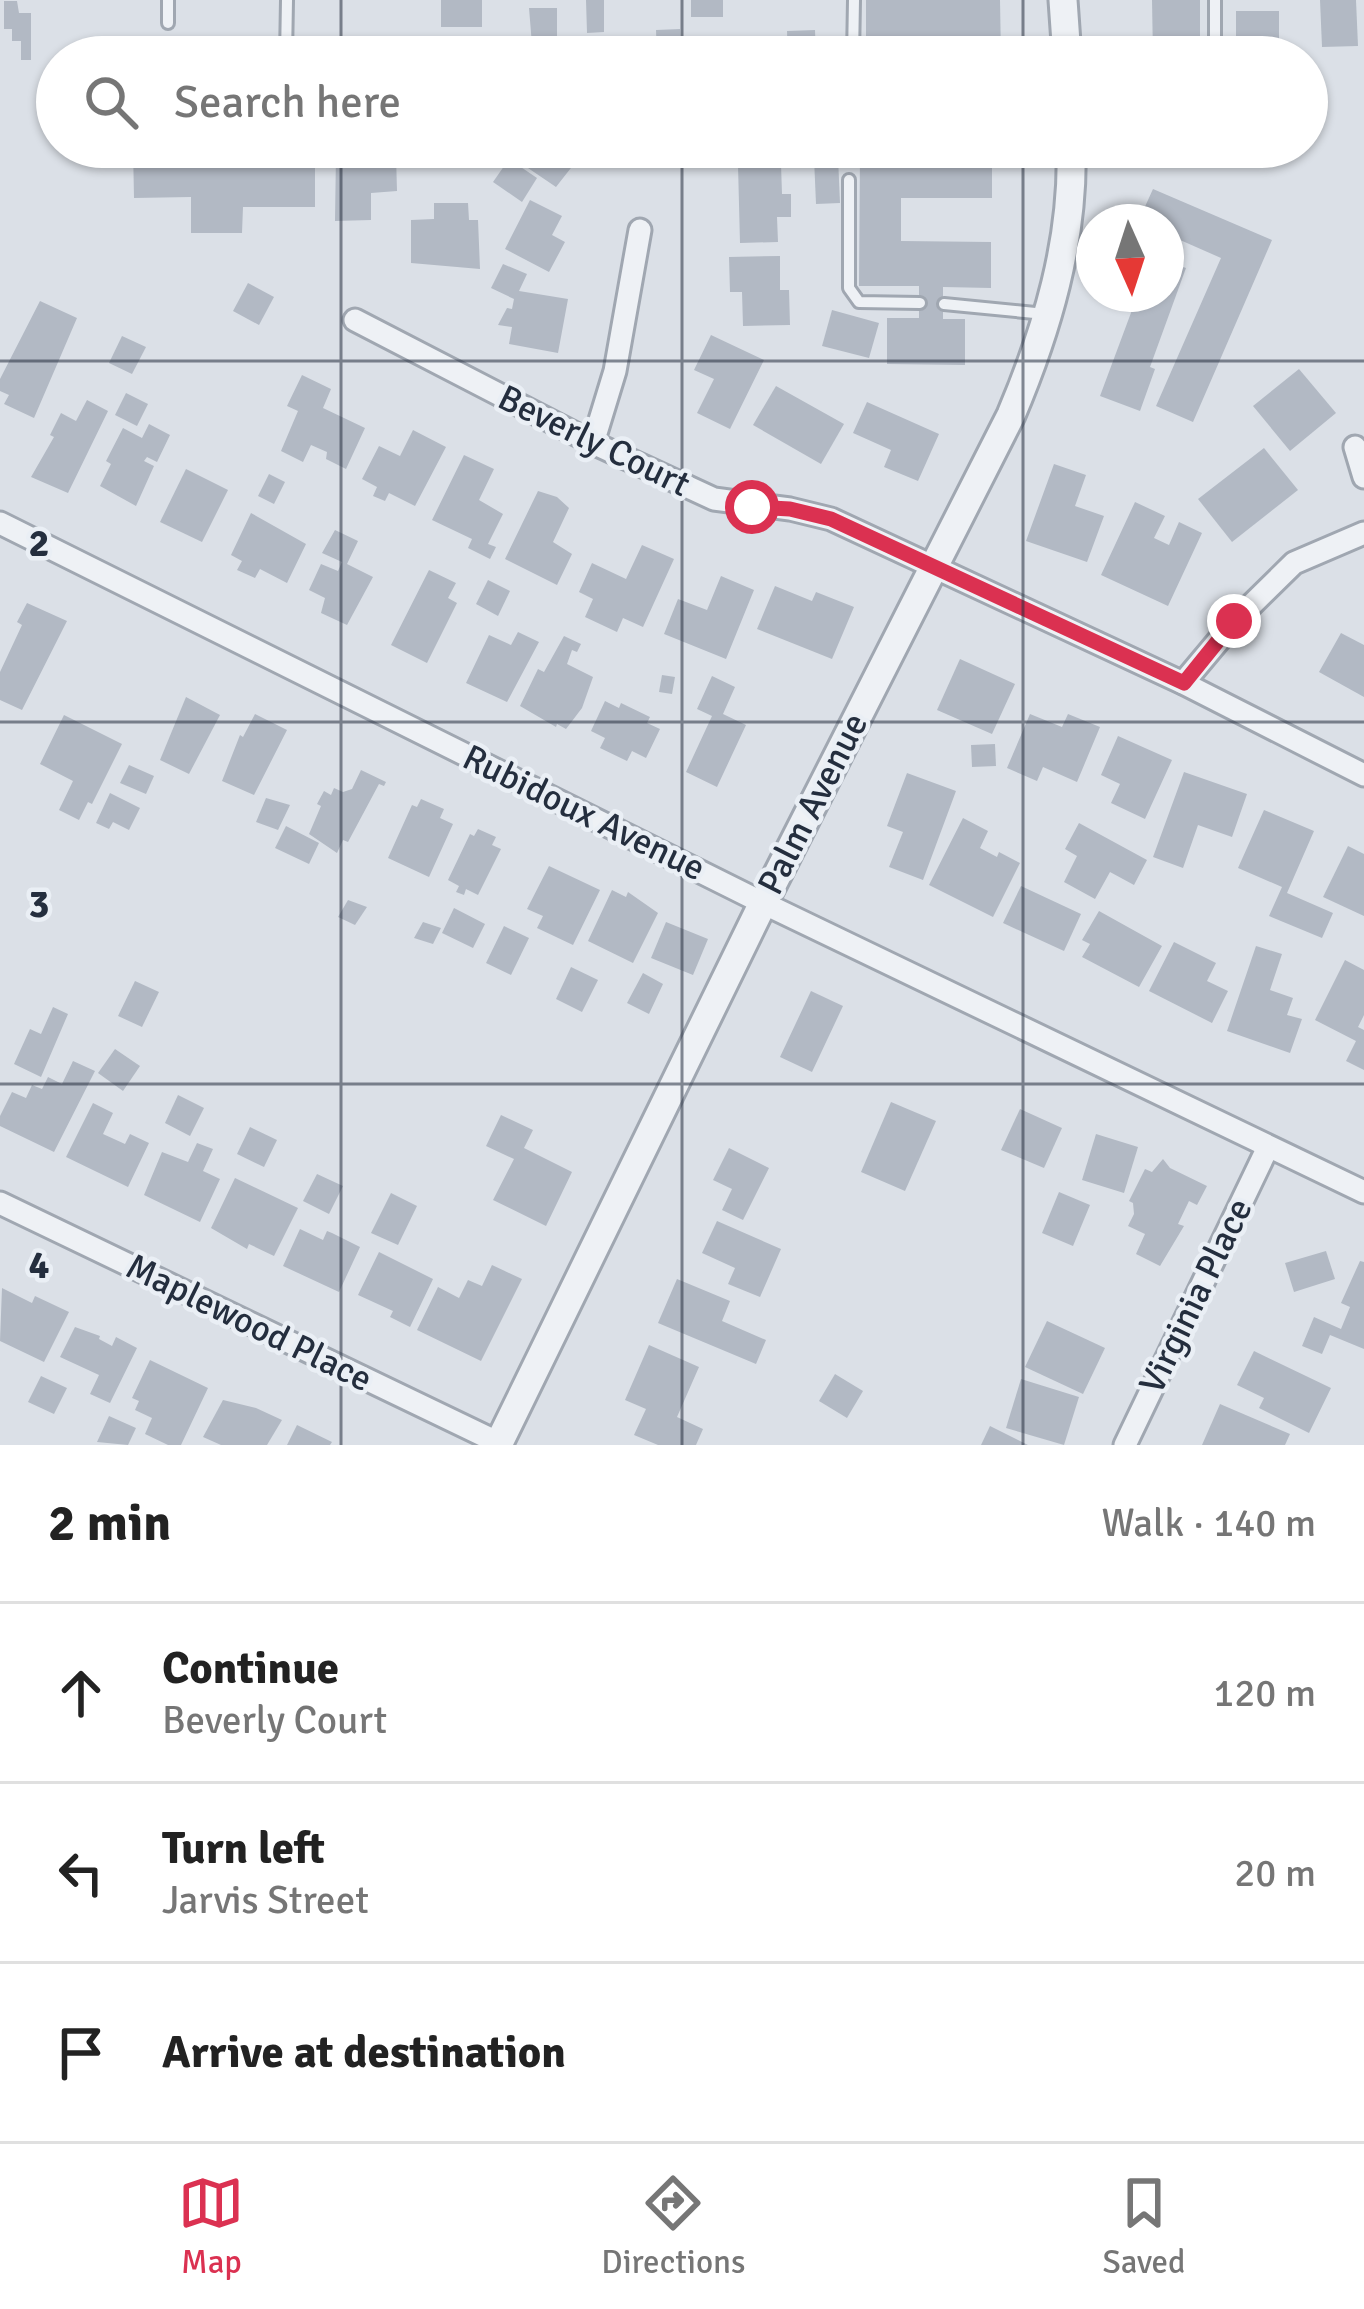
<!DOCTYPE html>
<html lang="en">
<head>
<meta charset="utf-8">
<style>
  body { margin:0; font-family:Signika,sans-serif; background:#f2f2f2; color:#222 }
  .compass { position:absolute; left:1076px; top:204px; width:108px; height:108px; border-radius:50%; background:#fff; box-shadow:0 3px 9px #0004; rotate:177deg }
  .stop { position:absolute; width:36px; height:36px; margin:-27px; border:9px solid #db3151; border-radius:50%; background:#fff }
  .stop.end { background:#db3151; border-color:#fff; box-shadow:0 3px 12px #0008 }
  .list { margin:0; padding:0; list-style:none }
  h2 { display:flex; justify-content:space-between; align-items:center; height:156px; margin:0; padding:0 48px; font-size:51px }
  h2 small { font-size:39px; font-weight:400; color:#767676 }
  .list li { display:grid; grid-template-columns:78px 1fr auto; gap:36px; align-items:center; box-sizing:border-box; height:180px; padding:0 48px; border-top:3px solid #e0e0e0 }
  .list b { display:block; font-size:45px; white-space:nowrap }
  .list p { margin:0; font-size:39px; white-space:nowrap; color:#767676 }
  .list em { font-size:39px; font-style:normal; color:#767676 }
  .icon { flex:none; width:66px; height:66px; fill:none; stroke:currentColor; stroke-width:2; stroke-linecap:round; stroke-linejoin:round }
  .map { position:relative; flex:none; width:1364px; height:1445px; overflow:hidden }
  .search { position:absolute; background:#fff; box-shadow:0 3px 9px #0004; left:36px; right:36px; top:36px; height:132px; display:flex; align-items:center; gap:30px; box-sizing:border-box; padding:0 42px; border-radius:66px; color:#767676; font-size:45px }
  .sheet { height:696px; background:#fff }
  nav { display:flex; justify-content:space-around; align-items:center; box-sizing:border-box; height:168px; border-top:3px solid #e0e0e0; background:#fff; font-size:33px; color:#767676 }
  nav a { display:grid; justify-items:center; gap:6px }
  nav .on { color:#db3151 }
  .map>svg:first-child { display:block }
  .building { fill:#b2b9c4 }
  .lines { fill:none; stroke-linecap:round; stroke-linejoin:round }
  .service-casing { stroke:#a0a7b1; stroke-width:16 }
  .minor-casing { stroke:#a0a7b1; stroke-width:27 }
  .tertiary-casing { stroke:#a0a7b1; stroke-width:33 }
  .service { stroke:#eef1f5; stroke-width:10 }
  .minor { stroke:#eef1f5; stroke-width:21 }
  .tertiary { stroke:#eef1f5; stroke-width:27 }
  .route { stroke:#db3151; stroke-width:15 }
  .grid { fill:none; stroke:#242e3e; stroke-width:3; stroke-opacity:0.55 }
  .labels { text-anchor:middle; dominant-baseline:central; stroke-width:9; stroke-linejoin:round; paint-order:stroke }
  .street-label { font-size:36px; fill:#242e3e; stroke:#eaeff5 }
  .grid-label { font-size:39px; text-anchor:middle; font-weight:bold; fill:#242e3e; stroke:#eaeff5; stroke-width:9; stroke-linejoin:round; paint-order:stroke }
</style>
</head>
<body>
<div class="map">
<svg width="1364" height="1445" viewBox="0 0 1364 1445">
  <rect width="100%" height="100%" fill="#dbe0e7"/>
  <g class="building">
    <rect x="441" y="0" width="41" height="27"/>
    <path d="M586 0H604V32L587 33Z"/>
    <rect x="691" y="0" width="32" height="17"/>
    <path d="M866 0H1000L1001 57H866Z"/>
    <path d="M1152 0H1200V57H1153Z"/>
    <path d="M1320 0H1356L1358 46 1322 47Z"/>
    <path d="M4 1H17L19 13H31V60H21V41H12V29H4Z"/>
    <path d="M529 8H557V41H551V57H533Z"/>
    <rect x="1236" y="11" width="43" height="46"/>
    <path d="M680 29 681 57H657L656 30Z"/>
    <path d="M815 30 816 57H788L787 31Z"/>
    <rect x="136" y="50" width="70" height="7"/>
    <path d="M133 147H208V154H315V207H243L242 233H191V197L134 198Z"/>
    <path d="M358 147H382V154L396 155 397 191 371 193V220L335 221 336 154H358Z"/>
    <path d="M513 147H606L596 158 585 150 556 187 528 168 530 164 522 159 524 155Z"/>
    <path d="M646 147H706L707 159 647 162Z"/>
    <path d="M860 154 992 155V198H901V241L991 242V288L943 287V319H965V365L887 364V318H919V286H859Z"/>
    <path d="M838 157 840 203 816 204 814 158Z"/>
    <path d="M509 159 537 178 522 202 493 182Z"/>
    <path d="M781 164 782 194H791V217H777L778 242 740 243 738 165Z"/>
    <path d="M1153 189 1272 240 1193 422 1156 406 1221 258 1171 236 1166 248V222H1138Z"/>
    <path d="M530 200 562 216 552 235 565 242 549 272 505 249Z"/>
    <path d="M434 203H468L469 220H478L480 269 411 263V220L434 219Z"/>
    <path d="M780 256V290H789L790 325 743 326 742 292H730L729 257Z"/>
    <path d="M1166 261 1186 268 1150 367 1155 369 1140 411 1100 396 1138 294H1166Z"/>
    <path d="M503 264 527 274 519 291 568 299 558 353 509 344 512 327 498 325 507 308 512 309 514 299 491 288Z"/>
    <path d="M248 283 274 297 259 325 233 311Z"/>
    <path d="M40 301 77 318 34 418 4 404 9 395 0 391V379Z"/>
    <path d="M832 310 879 323 869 358 822 346Z"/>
    <path d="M711 335 764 360 730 429 697 413 714 379 694 370Z"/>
    <path d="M122 336 146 347 132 374 109 363Z"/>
    <path d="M1299 369 1336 413 1290 451 1253 406Z"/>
    <path d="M302 375 331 389 323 408 365 428 346 469 326 459 327 452 311 445 303 462 281 451 298 411 287 406Z"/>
    <path d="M776 386 844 424 821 464 753 425Z"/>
    <path d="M126 393 148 404 137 426 115 415Z"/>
    <path d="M87 400 108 411 68 493 31 477 54 437 50 435 61 413 76 421Z"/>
    <path d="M867 402 939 434 918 481 884 467 891 450 853 433Z"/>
    <path d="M149 424 170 435 157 462 147 457 144 461 154 466 136 506 100 486 111 464 106 461 123 428 142 438Z"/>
    <path d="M413 430 446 447 415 506 389 493 385 501 373 496 377 487 362 479 379 446 400 456Z"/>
    <path d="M1264 448 1298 490 1232 542 1198 499Z"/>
    <path d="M464 455 494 469 479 500 503 514 488 544 496 547 490 559 468 548 472 539 432 520Z"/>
    <path d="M1054 464 1086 475 1075 506 1104 516 1087 562 1026 541Z"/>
    <path d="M186 469 228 490 202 542 160 522Z"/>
    <path d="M269 474 285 482 274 504 258 496Z"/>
    <path d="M538 491 557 497 569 508 553 542 572 554 557 585 505 559Z"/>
    <path d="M1135 502 1165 516 1154 538 1169 545 1179 522 1202 533 1168 606 1101 575Z"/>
    <path d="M251 513 306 544 287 583 260 569 255 578 237 570 242 561 231 555Z"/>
    <path d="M335 530 358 541 347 564 373 577 347 625 321 613 325 598 309 590 321 564 338 571 342 562 322 553Z"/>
    <path d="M642 545 674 559 643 627 623 618 617 632 585 617 593 599 579 592 592 563 626 579Z"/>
    <path d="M429 570 456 583 448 598 457 603 427 663 391 645Z"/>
    <path d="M721 576 754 590 726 659 664 634 678 599 707 610Z"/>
    <path d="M488 580 510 591 498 616 476 604Z"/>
    <path d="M775 586 812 601 816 592 854 607 832 659 757 629Z"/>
    <path d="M27 603 67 621 22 710 0 700V672L22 625 17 622Z"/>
    <path d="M518 632 539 642 507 702 466 683 489 635 511 645Z"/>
    <path d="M1341 633 1364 645V697L1319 672Z"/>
    <path d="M564 636 581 644 577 652 572 650 567 664 593 677 582 708 566 729 557 724 556 727 520 706 538 669 544 672Z"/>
    <path d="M960 659 1015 684 992 734 937 710Z"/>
    <path d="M662 675 675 677 672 694 659 692Z"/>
    <path d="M712 676 735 687 723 714 746 725 717 787 686 772 712 716 697 709Z"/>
    <path d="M186 697 220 715 189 774 160 760Z"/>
    <path d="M605 701 619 708 621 703 650 717 647 723 660 729 646 758 632 751 627 761 600 748 605 738 591 731Z"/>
    <path d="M255 714 287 730 254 795 222 781 240 735 243 737Z"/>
    <path d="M1030 714 1062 727 1068 714 1100 727 1077 782 1043 767 1037 781 1007 768Z"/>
    <path d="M64 715 122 744 92 804 88 802 79 820 59 810 73 781 40 764Z"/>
    <path d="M1118 736 1172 760 1145 819 1111 803 1120 784 1101 775Z"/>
    <path d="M995 744 996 766 972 767 971 745Z"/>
    <path d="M129 765 154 776 146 794 120 783Z"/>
    <path d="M361 770 386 782 384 786 379 784 348 842 343 840 337 853 309 834 321 806 317 804 324 791 331 795 334 788 343 792 352 789Z"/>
    <path d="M1184 772 1247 794 1232 837 1198 825 1183 868 1153 857Z"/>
    <path d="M907 773 956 791 923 880 889 867 903 832 887 826Z"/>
    <path d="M110 793 140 808 129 830 113 822 109 829 96 823Z"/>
    <path d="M266 798 290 805 278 830 256 822Z"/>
    <path d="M421 799 444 809 440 818 453 824 429 877 388 858 412 805 417 807Z"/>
    <path d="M1264 810 1314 831 1287 893 1333 913 1322 938 1269 916 1282 887 1238 868Z"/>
    <path d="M963 818 988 831 980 848 997 857 999 852 1020 863 993 917 929 885Z"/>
    <path d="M1079 823 1147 860 1134 885 1110 872 1095 899 1064 882 1077 856 1065 849Z"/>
    <path d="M286 826 319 843 309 864 275 848Z"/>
    <path d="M478 829 496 837 492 845 501 849 478 895 466 889 464 895 456 892 459 886 448 880 470 834 474 836Z"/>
    <path d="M1348 846 1364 854V916L1323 897Z"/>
    <path d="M549 866 600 890 573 945 537 928 543 916 527 909Z"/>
    <path d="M1021 886 1081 914 1064 951 1003 923Z"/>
    <path d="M612 890 626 897 628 892 658 913 633 963 588 941Z"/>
    <path d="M348 900 367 907 355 925 338 917Z"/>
    <path d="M454 908 485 924 473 948 442 933Z"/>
    <path d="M1099 911 1162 946 1139 987 1082 957 1090 944 1082 940Z"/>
    <path d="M423 922 441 928 433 944 414 938Z"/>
    <path d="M666 922 708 939 693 975 651 958Z"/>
    <path d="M504 926 529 938 511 975 486 963Z"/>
    <path d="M1174 942 1216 963 1207 981 1228 991 1212 1023 1149 991Z"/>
    <path d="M1256 946 1282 954 1270 990 1293 998 1287 1015 1302 1019 1290 1053 1227 1031Z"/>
    <path d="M1345 960 1364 970V1015L1358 1027 1364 1030V1070L1346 1061 1356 1041 1315 1020Z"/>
    <path d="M571 967 598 980 582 1012 556 999Z"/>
    <path d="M643 973 663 984 649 1014 627 1003Z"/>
    <path d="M135 981 159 992 142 1027 118 1016Z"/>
    <path d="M811 991 843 1006 812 1072 780 1057Z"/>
    <path d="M53 1007 68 1014 41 1077 14 1064 30 1029 41 1034Z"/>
    <path d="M115 1049 140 1066 123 1091 98 1073Z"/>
    <path d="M73 1061 95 1071 54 1152 0 1126V1116L12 1092 26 1098 32 1085 42 1089 48 1077 62 1084Z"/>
    <path d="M178 1095 204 1108 190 1136 165 1123Z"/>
    <path d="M891 1102 936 1121 905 1191 861 1172Z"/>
    <path d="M93 1103 113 1113 103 1134 125 1144 130 1134 149 1143 128 1187 66 1157Z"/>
    <path d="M1020 1109 1062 1128 1044 1168 1001 1150Z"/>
    <path d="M501 1115 533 1130 524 1148 572 1172 546 1226 493 1200 514 1159 486 1146Z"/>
    <path d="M250 1127 277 1140 264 1167 237 1154Z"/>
    <path d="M1096 1134 1138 1147 1124 1193 1082 1180Z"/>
    <path d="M197 1143 213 1149 203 1171 220 1179 200 1222 144 1195 162 1152 188 1162Z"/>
    <path d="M729 1148 769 1168 743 1220 722 1210 732 1189 713 1180Z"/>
    <path d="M1163 1159 1170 1168 1207 1186 1197 1205 1189 1201 1178 1224 1184 1226 1160 1266 1136 1254 1145 1234 1128 1226 1134 1214 1133 1203 1129 1201 1145 1169 1152 1172Z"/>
    <path d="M317 1174 343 1186 329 1214 303 1201Z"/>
    <path d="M235 1178 298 1208 274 1256 249 1244 247 1249 211 1228Z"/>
    <path d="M1059 1192 1090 1205 1073 1246 1042 1233Z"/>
    <path d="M391 1193 417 1206 398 1245 371 1233Z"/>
    <path d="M717 1221 781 1249 760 1297 728 1284 735 1268 702 1253Z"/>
    <path d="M300 1229 323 1240 327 1231 332 1233 360 1247 339 1292 283 1266Z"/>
    <path d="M1326 1251 1335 1279 1294 1292 1285 1263Z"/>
    <path d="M379 1252 433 1279 410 1327 390 1317 393 1311 358 1295Z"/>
    <path d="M1360 1261 1364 1262V1349L1330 1335 1322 1354 1302 1346 1314 1317 1341 1329 1350 1307 1341 1303Z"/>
    <path d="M492 1265 522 1279 481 1361 417 1330 438 1287 459 1298 468 1280 482 1286Z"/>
    <path d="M677 1279 730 1301 722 1321 766 1340 756 1364 658 1323Z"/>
    <path d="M2 1288 32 1303 35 1296 69 1312 44 1362 0 1341Z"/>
    <path d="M1047 1321 1105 1348 1083 1394 1025 1367Z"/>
    <path d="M75 1327 100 1336 99 1339 112 1346 116 1337 137 1348 110 1403 90 1394 99 1375 60 1357Z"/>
    <path d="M649 1345 699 1367 677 1417 703 1429 696 1445H658L634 1435 646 1409 625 1400Z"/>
    <path d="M1254 1351 1331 1388 1309 1433 1259 1408 1264 1398 1237 1385Z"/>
    <path d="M150 1360 208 1388 181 1445H168L145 1434 152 1418 135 1410 139 1401 132 1398Z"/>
    <path d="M835 1374 863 1391 847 1418 819 1401Z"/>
    <path d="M41 1376 67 1388 54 1414 28 1402Z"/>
    <path d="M1021 1379 1079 1397 1064 1445 1006 1428Z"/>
    <path d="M223 1400 256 1408 282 1420 267 1445H221L203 1437Z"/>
    <path d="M1220 1404 1290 1434 1285 1445H1202Z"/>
    <path d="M109 1416 136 1428 128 1445 97 1442Z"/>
    <path d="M297 1425 332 1442 330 1445H287Z"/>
    <path d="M990 1426 1028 1445H981Z"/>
  </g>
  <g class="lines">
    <g class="service-casing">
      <g id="service">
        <path d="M1215 0V57"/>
        <path d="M168 23V0"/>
        <path d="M286 57 287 0"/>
        <path d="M853 57 854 0"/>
        <path d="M849 180V288L859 302 920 303"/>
        <path d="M944 304 1045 314"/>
      </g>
    </g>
    <g class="minor-casing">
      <g id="minor">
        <path d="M355 320 593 443 714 499 790 509 831 519 1183 683 1364 775"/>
        <path d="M593 443 615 371 640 230"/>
        <path d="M1355 447 1364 477"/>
        <path d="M0 523 763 903 1364 1192"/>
        <path d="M1183 683 1235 621 1294 563 1364 533"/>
        <path d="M0 1203 499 1443"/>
        <path d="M1125 1445 1268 1147"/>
      </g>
    </g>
    <g class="tertiary-casing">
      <g id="tertiary">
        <path d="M1063 0 1067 57"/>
        <path d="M498 1445 763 903 1011 415C1047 330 1074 240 1071 147"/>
      </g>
    </g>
    <use href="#service" class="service"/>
    <use href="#minor" class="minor"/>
    <use href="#tertiary" class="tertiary"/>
  </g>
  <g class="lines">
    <path class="route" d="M752 507 790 509 831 519 1184 683 1234 621"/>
  </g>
  <path class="grid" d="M341 0V57M682 0V57M1023 0V57M341 147V1445M682 147V1445M1023 147V1445M0 361H1364M0 722H1364M0 1084H1364"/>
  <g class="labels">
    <g class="street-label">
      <text transform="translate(594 441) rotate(26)">Beverly Court</text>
      <text transform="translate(813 804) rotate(-63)">Palm Avenue</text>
      <text transform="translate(584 813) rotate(26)">Rubidoux Avenue</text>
      <text transform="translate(1196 1296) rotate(-64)">Virginia Place</text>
      <text transform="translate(249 1323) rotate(26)">Maplewood Place</text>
    </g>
  </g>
  <g class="grid-label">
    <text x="39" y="556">2</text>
    <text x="39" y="917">3</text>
    <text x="39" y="1278">4</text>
  </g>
</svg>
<svg class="compass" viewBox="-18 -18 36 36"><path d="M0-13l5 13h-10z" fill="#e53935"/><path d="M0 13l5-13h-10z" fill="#767676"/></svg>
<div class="stop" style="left:752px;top:507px"></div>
<div class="stop end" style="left:1234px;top:621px"></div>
<div class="search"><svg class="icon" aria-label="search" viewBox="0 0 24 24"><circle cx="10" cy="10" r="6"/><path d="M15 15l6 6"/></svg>Search here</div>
</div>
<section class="sheet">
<h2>2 min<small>Walk · 140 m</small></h2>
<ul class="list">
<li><svg class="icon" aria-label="ahead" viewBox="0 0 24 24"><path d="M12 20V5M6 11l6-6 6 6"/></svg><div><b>Continue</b><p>Beverly Court</p></div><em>120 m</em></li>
<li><svg class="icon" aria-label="left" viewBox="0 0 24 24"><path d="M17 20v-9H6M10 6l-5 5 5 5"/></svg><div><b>Turn left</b><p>Jarvis Street</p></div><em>20 m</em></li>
<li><svg class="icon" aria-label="arrive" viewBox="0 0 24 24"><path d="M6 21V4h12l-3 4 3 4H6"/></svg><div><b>Arrive at destination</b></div></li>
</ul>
</section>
<nav>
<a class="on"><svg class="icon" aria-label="map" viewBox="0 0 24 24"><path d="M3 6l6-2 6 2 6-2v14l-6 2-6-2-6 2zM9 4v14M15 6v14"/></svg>Map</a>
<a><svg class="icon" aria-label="directions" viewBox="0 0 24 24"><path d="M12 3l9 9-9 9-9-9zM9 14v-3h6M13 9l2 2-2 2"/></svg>Directions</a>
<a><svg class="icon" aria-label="saved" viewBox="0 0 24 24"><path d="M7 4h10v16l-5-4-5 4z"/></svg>Saved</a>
</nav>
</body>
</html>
